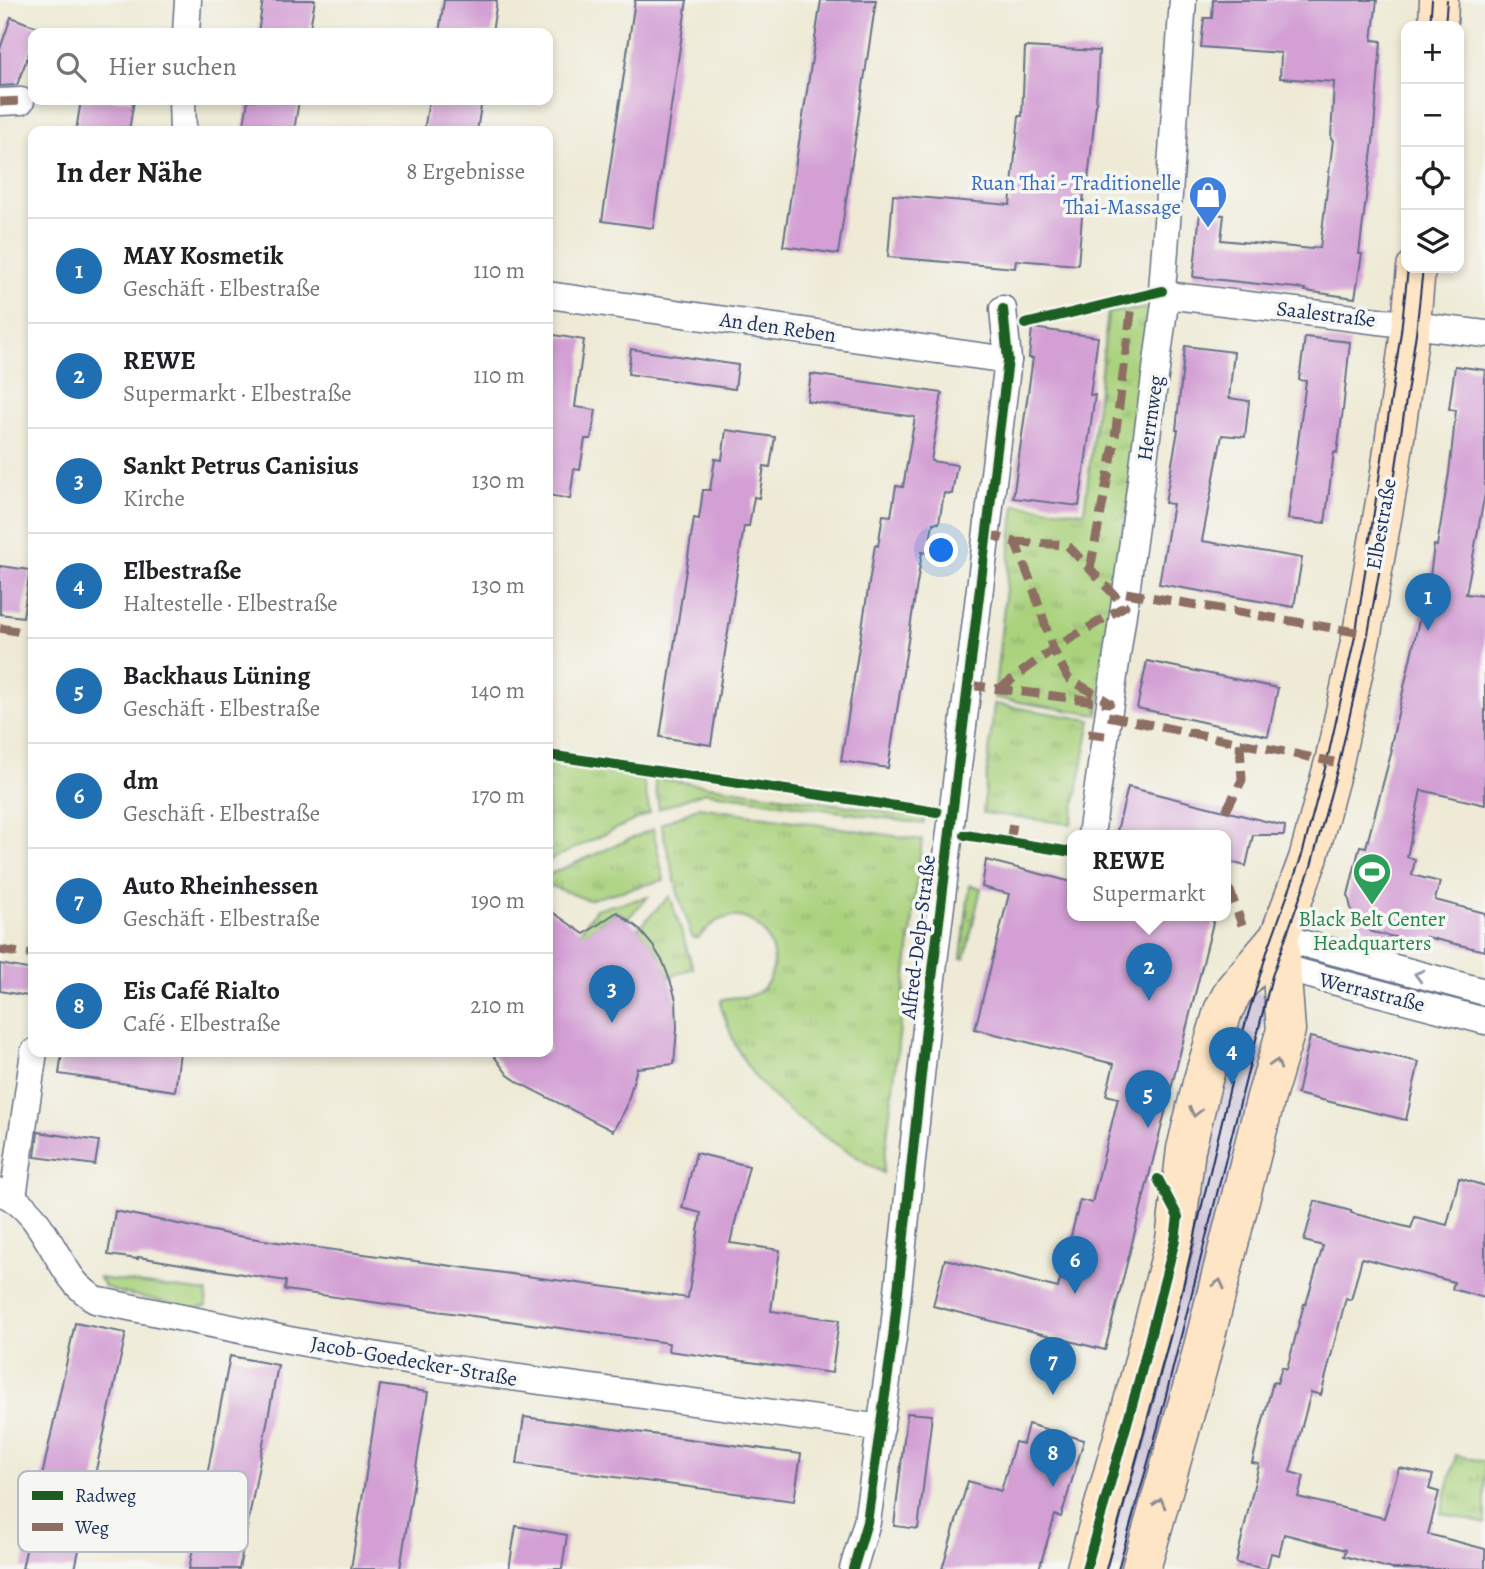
<!DOCTYPE html>
<html lang="de">
<head>
<meta charset="utf-8">
<style>
  body { margin:0; font-family:Alegreya,serif; background:#f2f2f2; color:#202124 }
  .controls { position:absolute; right:21px; top:21px; display:grid; overflow:hidden; border-radius:14px; box-shadow:0 4px 10px #0003 }
  .controls button { width:63px; height:63px; display:grid; place-items:center; padding:0; border:0; border-bottom:2px solid #e0e0e0; background:#fff; color:#202124; font:35px sans-serif }
  .you { position:absolute; left:942px; top:551px; width:24px; height:24px; margin:-18px; border:5px solid #fff; border-radius:50%; background:#1a73e8; box-shadow:0 0 0 10px #1a73e833 }
  .badge { display:grid; place-items:center; width:46px; height:46px; border-radius:50%; background:#1f6fb2; color:#fff; font-size:23px; font-weight:700 }
  .pin { position:absolute; translate:-50% -58px; filter:drop-shadow(0 2px 4px #0008) }
  .pin::after { content:''; position:absolute; top:37px; width:24px; height:21px; background:inherit; clip-path:polygon(0 0,100% 0,50% 100%) }
  .popup { position:absolute; left:1067px; top:830px; width:164px; height:91px; box-sizing:border-box; display:grid; place-content:center; border-radius:14px; background:#fff; filter:drop-shadow(0 2px 5px #0005); font-size:23px; white-space:nowrap; color:#757577 }
  .popup b { font-size:26px; color:#202124 }
  .popup::after { content:''; position:absolute; left:50%; top:100%; margin-left:-14px; border:14px solid transparent; border-top-color:#fff }
  .list { margin:0; padding:0; list-style:none }
  h2 { display:flex; justify-content:space-between; align-items:center; height:91px; margin:0; padding:0 28px; font-size:30px }
  h2 small { font-size:23px; font-weight:400; color:#757577 }
  .list li { display:grid; grid-template-columns:46px 1fr auto; gap:21px; align-items:center; box-sizing:border-box; height:105px; padding:0 28px; border-top:2px solid #e0e0e0 }
  .list b { display:block; font-size:26px; white-space:nowrap }
  .list p { margin:0; font-size:23px; white-space:nowrap; color:#757577 }
  .list em { font-size:23px; font-style:normal; color:#757577 }
  .icon { flex:none; width:38px; height:38px; fill:none; stroke:currentColor; stroke-width:2; stroke-linecap:round; stroke-linejoin:round }
  .map { position:relative; flex:none; width:1485px; height:1569px; overflow:hidden }
  .search { position:absolute; background:#fff; box-shadow:0 4px 10px #0003; left:28px; top:28px; width:525px; height:77px; display:flex; align-items:center; gap:18px; box-sizing:border-box; padding:0 24px; border-radius:14px; color:#757577; font-size:26px }
  .panel { position:absolute; background:#fff; box-shadow:0 4px 10px #0003; left:28px; top:126px; width:525px; height:931px; border-radius:14px }
  .map>svg:first-child { display:block }
  .railway { fill:#cbbfd5 }
  .grass { fill:url(#grass-tufts); stroke:#62806e; stroke-width:2 }
  .garden { fill:#aad27d; stroke:#62806e; stroke-width:2 }
  .building { fill:#d39fd4 }
  .lines { fill:none; stroke-linecap:round; stroke-linejoin:round }
  .minor-casing { stroke:#657088; stroke-width:29 }
  .secondary-casing { stroke:#657088; stroke-width:41 }
  .minor { stroke:#fff; stroke-width:26 }
  .secondary { stroke:#fde5c5; stroke-width:38 }
  .tram { stroke:#1b2f5e; stroke-width:2 }
  .quiet { stroke:#8d6e63; stroke-width:9; stroke-dasharray:18 9; stroke-linecap:butt }
  .cycleway-casing { stroke:#f6f6f2; stroke-width:15 }
  .cycleway { stroke:#1b5e20; stroke-width:10 }
  .oneway { stroke:#8d97ae }
  .oneway2 { stroke:#8c8a92 }
  .labels { text-anchor:middle; dominant-baseline:central; stroke-width:7; stroke-linejoin:round; paint-order:stroke }
  .shop-label { font-size:21px; fill:#366cbe; stroke:#f6f6f2; text-anchor:end }
  .street-label { font-size:21px; fill:#1b2f5e; stroke:#f6f6f2 }
  .leisure-label { font-size:21px; fill:#27864d; stroke:#f6f6f2 }
  .key { fill:#f6f6f2; stroke:#b4bac6; stroke-width:2 }
  .key-label { font-size:19px; fill:#1b2f5e }
</style>
</head>
<body>
<div class="map">
<svg width="1485" height="1569" viewBox="0 0 1485 1569">
  <defs>
    <pattern id="grass-tufts" width="24" height="20" patternUnits="userSpaceOnUse" patternTransform="scale(1.75)"><rect width="24" height="20" fill="#aad27d"/><path d="M3 7l-1-3M5 7V3M7 7l1-3M15 17l-1-3M17 17v-4M19 17l1-3" fill="none" stroke="#8aab6a"/></pattern>
  </defs>
  <rect width="100%" height="100%" fill="#f6f6f2"/>
  <filter id="ink" filterUnits="userSpaceOnUse"><feTurbulence type="fractalNoise" baseFrequency=".0143" numOctaves="2"/><feDisplacementMap in="SourceGraphic" scale="14" xChannelSelector="R" yChannelSelector="G"/><feConvolveMatrix kernelMatrix="1 2 1 2 8 2 1 2 1" color-interpolation-filters="sRGB"/></filter>
  <filter id="wash" filterUnits="userSpaceOnUse"><feTurbulence type="fractalNoise" baseFrequency=".00686" numOctaves="4" result="noise"/><feDisplacementMap in="SourceGraphic" scale="28" xChannelSelector="R" yChannelSelector="G"/><feGaussianBlur stdDeviation="1.57" result="paint"/><feColorMatrix in="noise" values="0 0 0 0 0 0 0 0 0 0 0 0 0 0 0 0 0 1.4 0 .05"/><feComposite in="paint" operator="in"/></filter>
  <g filter="url(#wash)">
    <rect width="100%" height="100%" fill="#eeead5"/>
    <path class="railway" d="M1255 992 1267 994 1270 1002 1258 1046 1268 1049 1126 1569H1097L1228 1037 1237 1039 1248 996Z"/>
    <g class="grass">
      <path d="M1156 307 1098 715 994 698 1015 505 1084 512 1108 313Z"/>
      <path d="M994 704 1091 720 1071 824 983 813Z"/>
      <path d="M548 763 642 776 650 813 548 861Z"/>
      <path d="M654 778 925 817 923 824 705 792 659 809Z"/>
      <path d="M699 807 922 840 883 1173C830 1140 769 1109 739 1052 731 1038 727 1021 721 1007V1000C733 995 746 1000 758 992 793 967 763 904 722 919 711 923 705 931 697 939L692 937 679 897 661 824Z"/>
      <path d="M653 829 664 880 588 900 548 885V875Z"/>
      <path d="M970 885 981 888 965 958H961Z"/>
      <path d="M670 896 693 968 669 977 657 952 638 928Z"/>
      <path d="M648 897 627 919 617 912 583 935 580 932 596 909Z"/>
      <path d="M1456 1455 1485 1462V1524L1441 1513Z"/>
    </g>
    <path class="garden" d="M99 1278 207 1292 206 1306 195 1309 118 1292 105 1287Z"/>
    <g id="blocks">
      <g class="building">
        <path d="M263 0H315L309 33H258Z"/>
        <path d="M444 0H497L492 33H439Z"/>
        <path d="M635 0H687L653 228 602 221Z"/>
        <path d="M821 0H876L838 254 783 246Z"/>
        <path d="M1213 0H1377L1372 40 1381 41 1373 142 1359 254H1362L1355 298 1305 291 1306 289 1193 277 1200 213 1224 215 1221 240 1312 249 1313 247 1320 248 1333 140 1331 139 1334 82 1280 78 1281 53 1201 47 1204 18H1212Z"/>
        <path d="M11 17 39 28 37 33H33V42L17 85 0 86V49Z"/>
        <path d="M1025 47 1099 51 1096 104 1088 181 1085 180 1078 265 1016 260 1015 268 888 257 893 195 1010 205 1019 116H1022Z"/>
        <path d="M81 100H134L129 131H76Z"/>
        <path d="M248 100H299L294 131H243Z"/>
        <path d="M429 100H482L477 131H424Z"/>
        <path d="M1032 328 1098 337 1090 395H1095L1079 506 1013 498 1033 358H1029Z"/>
        <path d="M548 334 584 340 575 407 596 410 591 439H585L580 470 574 469 570 499 548 495Z"/>
        <path d="M1305 337 1350 342 1343 410 1337 453 1334 452 1325 523 1288 519 1306 381 1299 380Z"/>
        <path d="M1185 346 1234 352 1229 398 1249 401 1245 437 1222 435 1202 541 1302 558 1294 607 1159 584 1173 504 1165 503 1178 430H1176Z"/>
        <path d="M631 349 738 365 735 389 628 374Z"/>
        <path d="M1455 366 1485 370V493L1466 594 1485 596V805L1421 790 1407 857 1415 859 1412 875 1440 882 1435 900 1485 913V951L1426 937 1425 944 1372 932 1363 927 1352 913 1348 895 1360 846 1366 847 1392 750 1390 749 1422 607 1426 608 1434 545 1437 546 1449 473 1456 410 1449 409Z"/>
        <path d="M811 374 942 393 931 461 957 465 952 494 944 493 939 523H933L928 553 922 552 888 768 841 761 875 545 878 546 883 515 891 516 896 486 903 487 915 417 807 401Z"/>
        <path d="M726 430 775 437 770 467 764 466 759 498 754 497 749 526H744L711 745 660 737 694 518 699 519 703 490H710L715 459 722 460Z"/>
        <path d="M0 566 30 570 23 617 0 614Z"/>
        <path d="M1147 661 1278 688 1268 736 1137 708Z"/>
        <path d="M1128 787 1285 826 1284 835H1253L1246 866 1226 861V835H1116Z"/>
        <path d="M986 860 1072 882V915H1215L1105 1350 933 1306 945 1259 1058 1288 1080 1200 1092 1203 1118 1098 1106 1095 1114 1064 975 1029 1009 894 982 887Z"/>
        <path d="M548 909 584 934 617 912 638 928 653 946 663 962 671 983 676 1000 677 1029 674 1064 637 1068 626 1108 613 1131 521 1084 508 1075 491 1052H548Z"/>
        <path d="M0 964 33 970V997L0 991Z"/>
        <path d="M1310 1037 1419 1062 1406 1120 1297 1094Z"/>
        <path d="M62 1052H180L175 1091 59 1074Z"/>
        <path d="M38 1132 99 1141 95 1165 35 1157Z"/>
        <path d="M696 1153 749 1166 730 1243 780 1250 771 1311 839 1320 832 1373 668 1351 669 1343 285 1290 286 1281 138 1257V1259L108 1255 115 1211 232 1235 290 1244 688 1298 701 1213 682 1208Z"/>
        <path d="M1459 1178 1485 1186V1298L1452 1289 1454 1282 1362 1258 1351 1300 1346 1298 1321 1395 1311 1392 1290 1472 1304 1476 1298 1497 1384 1518 1399 1468 1433 1475 1429 1489 1439 1492 1428 1534 1485 1549V1569H1392L1344 1556 1346 1550 1284 1534 1279 1555 1271 1553 1267 1569 1236 1563 1259 1464 1252 1463 1273 1382 1277 1383 1282 1367 1287 1369 1304 1304H1306L1323 1246 1304 1241 1315 1201 1351 1211V1213L1411 1228 1415 1217 1447 1225Z"/>
        <path d="M75 1323 126 1333 89 1502 75 1569H22Z"/>
        <path d="M230 1356 278 1365 244 1544 239 1569H189Z"/>
        <path d="M380 1385 428 1392 400 1569H351Z"/>
        <path d="M907 1413 932 1415 918 1529 894 1526Z"/>
        <path d="M524 1417 801 1454 794 1501 517 1464Z"/>
        <path d="M1028 1424 1084 1440 1061 1517 1055 1515 1039 1569H942L968 1481 1001 1491 1015 1442 1023 1444Z"/>
        <path d="M516 1526 567 1535 562 1569H509Z"/>
      </g>
    </g>
  </g>
  <g filter="url(#ink)">
    <use href="#blocks" fill-opacity="0" stroke="#657088" stroke-width="2"/>
    <g class="lines">
      <g class="minor-casing">
        <g id="minor">
          <path d="M186 33 188 0"/>
          <path d="M182 100 183 131"/>
          <path d="M0 102 21 101"/>
          <path d="M548 295 1008 360"/>
          <path d="M1166 295 1485 334"/>
          <path d="M1091 835 1126 593 1166 295 1162 291 1183 0"/>
          <path d="M1279 937 1485 992"/>
          <path d="M1268 964 1485 1021"/>
          <path d="M0 1192C39 1207 50 1251 74 1281 79 1288 88 1294 95 1300L289 1340 440 1367 881 1428"/>
          <path d="M13 1197 34 1052"/>
          <path d="M853 1569 867 1522 893 1338 927 1019 1008 360 1003 309"/>
        </g>
      </g>
      <g class="secondary-casing">
        <g id="secondary">
          <path d="M1438 26 1439 0"/>
          <path d="M1086 1569 1138 1384 1175 1240 1186 1149 1202 1083 1223 1011 1234 990 1279 937 1308 859 1334 762 1362 633 1389 479 1411 324 1416 268"/>
          <path d="M1141 1569 1198 1367 1266 1097 1286 1030 1279 937"/>
        </g>
      </g>
      <use href="#minor" class="minor"/>
      <use href="#secondary" class="secondary"/>
      <g class="tram">
        <path d="M1430 26 1432 0"/>
        <path d="M1445 26 1447 0"/>
        <path d="M1106 1569 1176 1315 1244 1028 1268 949 1302 855 1327 761 1356 632 1401 332 1408 268"/>
        <path d="M1118 1569 1158 1427 1272 976 1311 866 1339 763 1368 634 1386 534 1416 333 1423 268"/>
      </g>
      <g class="quiet">
        <path d="M0 102 21 101"/>
        <path d="M1090 569 1114 445 1133 297"/>
        <path d="M1126 593 1362 633"/>
        <path d="M0 628 33 634"/>
        <path d="M968 685 1110 703 1068 678 1053 649 1034 590 1015 542 987 534"/>
        <path d="M999 689 1053 649 1125 606 1067 545 1015 542"/>
        <path d="M1108 716 1334 762"/>
        <path d="M1088 734 1105 736"/>
        <path d="M1226 811 1242 780 1240 743"/>
        <path d="M1010 842 1014 817"/>
        <path d="M1226 890 1230 891 1242 925"/>
        <path d="M0 950 33 955"/>
      </g>
      <g class="cycleway-casing">
        <g id="cycleway">
          <path d="M1025 324 1162 291"/>
          <path d="M548 755 937 812"/>
          <path d="M965 835 1072 852"/>
          <path d="M853 1569 867 1522 893 1338 927 1019 1008 360 1003 309"/>
          <path d="M1086 1569 1138 1384 1175 1240 1178 1217 1158 1179"/>
        </g>
      </g>
      <use href="#cycleway" class="cycleway"/>
    </g>
    <defs><path id="oneway-chevron" d="M-2-3.5L2.5 0L-2 3.5" fill="none" stroke-width="1.6" stroke-linecap="round" stroke-linejoin="round" transform="scale(1.75)"/></defs>
    <use class="oneway" href="#oneway-chevron" transform="translate(1419 975) rotate(-165)"/>
    <g class="oneway2">
      <use href="#oneway-chevron" transform="translate(1276 1064) rotate(-73)"/>
      <use href="#oneway-chevron" transform="translate(1195 1112) rotate(103)"/>
      <use href="#oneway-chevron" transform="translate(1219 1284) rotate(-76)"/>
      <use href="#oneway-chevron" transform="translate(1160 1503) rotate(-74)"/>
    </g>
  </g>
  <defs>
    <g id="shop-pin" transform="scale(2.0125)"><path d="M0 17L-7.5 6A9.5 9.5 0 1 1 7.5 6Z" fill="#3f7fe0" stroke="#f6f6f2"/><path d="M-5-2.5h2.3a2.7 3.5 0 0 1 5.4 0H5L5.5 6h-11ZM-1.5-2.5h3a1.5 2.3 0 0 0-3 0Z" fill="#fff"/></g>
    <g id="stadium-pin" transform="scale(2.0125)"><path d="M0 17L-7.5 6A9.5 9.5 0 1 1 7.5 6Z" fill="#2e9e5b" stroke="#f6f6f2"/><path d="M0-5a6.5 5 0 1 0 0 10a6.5 5 0 1 0 0-10ZM-3.5-1.8h7v3.6h-7Z" fill="#fff"/></g>
  </defs>
  <g fill-rule="evenodd">
    <use href="#shop-pin" x="1208" y="195"/>
    <use href="#stadium-pin" x="1372" y="872"/>
  </g>
  <g class="labels">
    <g class="shop-label">
      <text x="1181" y="183">Ruan Thai - Traditionelle<tspan x="1181" dy="24">Thai-Massage</tspan></text>
    </g>
    <g class="street-label">
      <text transform="translate(1326 314) rotate(7)">Saalestraße</text>
      <text transform="translate(778 327) rotate(8)">An den Reben</text>
      <text transform="translate(1150 418) rotate(-82)">Herrnweg</text>
      <text transform="translate(1381 524) rotate(-80)">Elbestraße</text>
      <text transform="translate(918 937) rotate(-83)">Alfred-Delp-Straße</text>
      <text transform="translate(1372 992) rotate(14)">Werrastraße</text>
      <text transform="translate(414 1361) rotate(10)">Jacob-Goedecker-Straße</text>
    </g>
    <g class="leisure-label">
      <text x="1372" y="919">Black Belt Center<tspan x="1372" dy="24">Headquarters</tspan></text>
    </g>
  </g>
  <rect x="18" y="1471" width="230" height="81" rx="10" class="key"/>
  <rect x="32" y="1491" width="31" height="9" fill="#1b5e20"/>
  <rect x="32" y="1523" width="31" height="8" fill="#8d6e63"/>
  <g class="key-label">
    <text x="75" y="1502">Radweg</text>
    <text x="75" y="1534">Weg</text>
  </g>
</svg>
<div class="controls">
<button>+</button>
<button>−</button>
<button><svg class="icon" aria-label="locate" viewBox="0 0 24 24"><circle cx="12" cy="12" r="6"/><path d="M12 2v4M12 18v4M2 12h4M18 12h4"/></svg></button>
<button><svg class="icon" aria-label="layers" viewBox="0 0 24 24"><path d="M12 4l9 5-9 5-9-5zM3 14l9 5 9-5"/></svg></button>
</div>
<div class="you"></div>
<div class="pin badge" style="left:1428px;top:631px">1</div>
<div class="pin badge" style="left:1149px;top:1001px">2</div>
<div class="popup"><b>REWE</b>Supermarkt</div>
<div class="pin badge" style="left:612px;top:1023px">3</div>
<div class="pin badge" style="left:1232px;top:1085px">4</div>
<div class="pin badge" style="left:1148px;top:1128px">5</div>
<div class="pin badge" style="left:1075px;top:1294px">6</div>
<div class="pin badge" style="left:1053px;top:1395px">7</div>
<div class="pin badge" style="left:1053px;top:1487px">8</div>
<div class="search"><svg class="icon" aria-label="search" viewBox="0 0 24 24"><circle cx="10" cy="10" r="6"/><path d="M15 15l6 6"/></svg>Hier suchen</div>
<section class="panel">
<h2>In der Nähe<small>8 Ergebnisse</small></h2>
<ul class="list">
<li><span class="badge">1</span><div><b>MAY Kosmetik</b><p>Geschäft · Elbestraße</p></div><em>110 m</em></li>
<li><span class="badge">2</span><div><b>REWE</b><p>Supermarkt · Elbestraße</p></div><em>110 m</em></li>
<li><span class="badge">3</span><div><b>Sankt Petrus Canisius</b><p>Kirche</p></div><em>130 m</em></li>
<li><span class="badge">4</span><div><b>Elbestraße</b><p>Haltestelle · Elbestraße</p></div><em>130 m</em></li>
<li><span class="badge">5</span><div><b>Backhaus Lüning</b><p>Geschäft · Elbestraße</p></div><em>140 m</em></li>
<li><span class="badge">6</span><div><b>dm</b><p>Geschäft · Elbestraße</p></div><em>170 m</em></li>
<li><span class="badge">7</span><div><b>Auto Rheinhessen</b><p>Geschäft · Elbestraße</p></div><em>190 m</em></li>
<li><span class="badge">8</span><div><b>Eis Café Rialto</b><p>Café · Elbestraße</p></div><em>210 m</em></li>
</ul>
</section>
</div>
</body>
</html>
